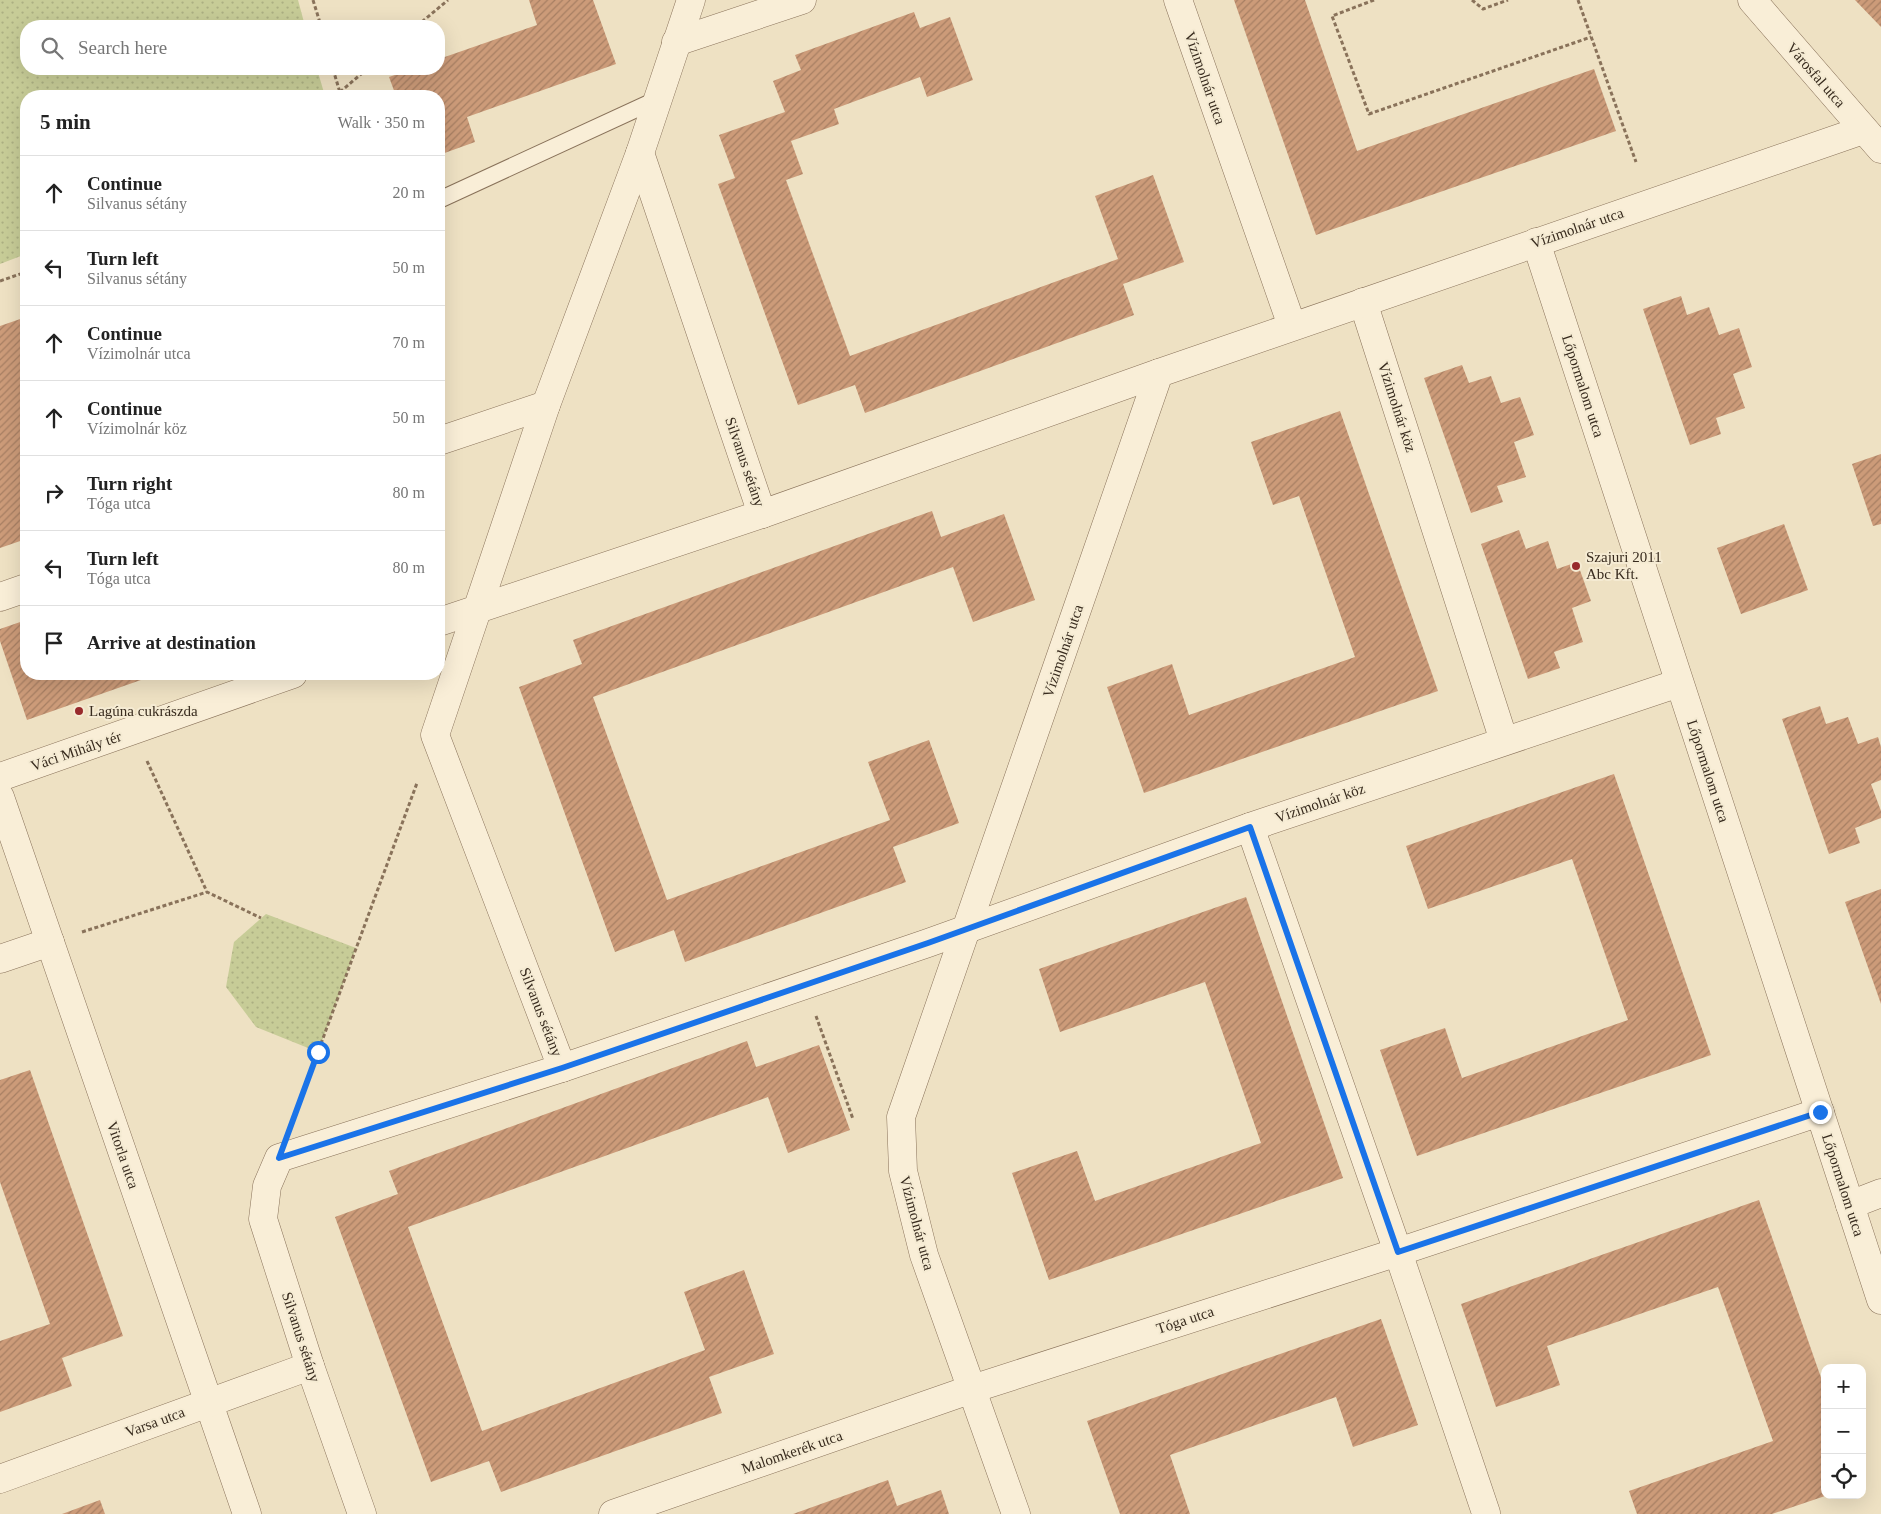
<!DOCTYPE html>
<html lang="en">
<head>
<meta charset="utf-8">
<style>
  body { margin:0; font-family:Georgia,serif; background:#f2f2f2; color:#222 }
  .controls { position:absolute; right:15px; bottom:15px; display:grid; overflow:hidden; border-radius:10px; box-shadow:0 5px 20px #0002 }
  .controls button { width:45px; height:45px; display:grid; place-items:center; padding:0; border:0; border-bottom:1px solid #e0e0e0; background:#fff; color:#222; font:25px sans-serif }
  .stop { position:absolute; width:15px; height:15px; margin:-11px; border:4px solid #1a73e8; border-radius:50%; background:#fff }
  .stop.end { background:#1a73e8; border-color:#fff; box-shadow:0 1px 5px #0008 }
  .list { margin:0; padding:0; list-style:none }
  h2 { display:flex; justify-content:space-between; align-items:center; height:65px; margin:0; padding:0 20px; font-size:21px }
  h2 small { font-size:16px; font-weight:400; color:#767676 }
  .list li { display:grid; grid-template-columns:32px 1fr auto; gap:15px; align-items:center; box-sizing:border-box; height:75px; padding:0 20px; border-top:1px solid #e0e0e0 }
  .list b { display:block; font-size:19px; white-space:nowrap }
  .list p { margin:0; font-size:16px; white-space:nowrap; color:#767676 }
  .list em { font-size:16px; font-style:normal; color:#767676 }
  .icon { flex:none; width:28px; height:28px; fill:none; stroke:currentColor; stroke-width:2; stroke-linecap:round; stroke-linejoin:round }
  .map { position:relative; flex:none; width:1881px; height:1514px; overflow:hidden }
  .search { position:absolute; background:#fff; box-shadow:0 5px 20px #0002; left:20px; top:20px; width:425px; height:55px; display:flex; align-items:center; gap:12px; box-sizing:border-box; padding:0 18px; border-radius:20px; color:#767676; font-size:19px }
  .panel { position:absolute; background:#fff; box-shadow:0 5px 20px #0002; left:20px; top:90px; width:425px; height:590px; border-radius:20px }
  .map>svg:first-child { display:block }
  .park { fill:url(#park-dots) }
  .building { fill:url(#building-hatch) }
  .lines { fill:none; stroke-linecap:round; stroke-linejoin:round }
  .lane-casing { stroke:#89725a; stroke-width:18 }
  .street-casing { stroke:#89725a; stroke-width:29 }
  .path { stroke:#89725a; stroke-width:3; stroke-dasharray:4 2.5; stroke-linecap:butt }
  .lane { stroke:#f9eed7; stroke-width:16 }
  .street { stroke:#f9eed7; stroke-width:28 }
  .route { stroke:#1a73e8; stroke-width:6 }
  .poi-dot { fill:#982a2c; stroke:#f5ebd3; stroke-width:2 }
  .labels { text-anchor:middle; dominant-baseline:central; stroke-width:4; stroke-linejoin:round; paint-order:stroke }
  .street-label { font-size:15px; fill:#382b1e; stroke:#f5ebd3 }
  .poi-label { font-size:15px; fill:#382b1e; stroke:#f5ebd3; text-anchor:start }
</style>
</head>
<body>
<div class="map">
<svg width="1881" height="1514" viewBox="0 0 1881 1514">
  <defs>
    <pattern id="park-dots" width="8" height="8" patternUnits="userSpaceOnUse" patternTransform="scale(1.25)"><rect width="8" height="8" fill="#c7cc97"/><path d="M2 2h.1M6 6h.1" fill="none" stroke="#acaf82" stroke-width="1.8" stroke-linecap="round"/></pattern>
    <pattern id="building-hatch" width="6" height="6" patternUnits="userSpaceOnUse" patternTransform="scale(1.25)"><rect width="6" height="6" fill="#cc9b79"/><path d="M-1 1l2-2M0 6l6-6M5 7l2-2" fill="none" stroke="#a77f63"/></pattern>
  </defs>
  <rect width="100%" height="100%" fill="#eee1c3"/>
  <g class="park">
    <path d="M0 0H298L305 26H26V69H317L325 96H26V254L0 264Z"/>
    <path d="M266 914 356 948 318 1052 256 1027 226 987 234 942Z"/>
  </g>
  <g class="building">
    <path d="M529 0H593L616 64 467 117 475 142 439 155V96H396L389 77 412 69H439V59L537 25Z"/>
    <path d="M1234 0H1305L1357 151 1594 69 1616 131 1316 235Z"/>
    <path d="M1855 0H1881V27Z"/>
    <path d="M914 12 920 28 950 17 973 80 927 97 920 77 834 109 839 124 791 141 803 174 786 180 850 356 1118 259 1095 196 1153 175 1184 262 1123 284 1134 315 865 413 855 385 798 405 718 184 735 178 719 135 785 112 773 81 801 70 795 55Z"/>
    <path d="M1681 296 1687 315 1709 307 1719 335 1739 328 1752 367 1733 374 1745 408 1716 418 1721 434 1690 445 1643 309Z"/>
    <path d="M26 317V539L0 548V326Z"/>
    <path d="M1462 365 1469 383 1491 376 1501 403 1520 397 1534 435 1514 442 1526 477 1497 486 1503 502 1471 513 1424 378Z"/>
    <path d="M1340 411 1438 691 1144 793 1107 687 1172 664 1189 715 1355 657 1299 496 1273 505 1251 442Z"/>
    <path d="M1881 454V524L1873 526 1852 464Z"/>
    <path d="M932 511 941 537 1004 514 1035 600 973 622 953 567 593 697 667 900 890 820 868 762 929 740 959 823 893 847 906 882 685 962 674 930 615 952 519 687 582 664 573 640Z"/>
    <path d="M1784 524 1808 590 1741 614 1717 548Z"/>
    <path d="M1519 530 1526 549 1548 541 1557 569 1577 562 1591 601 1572 608 1583 642 1554 652 1560 668 1528 679 1481 544Z"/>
    <path d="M26 620V674H158L27 720 0 641V629Z"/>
    <path d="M1820 706 1826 724 1848 717 1858 744 1878 737 1881 747V780L1871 784 1881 811V818L1855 828 1860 843 1829 854 1782 719Z"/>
    <path d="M1614 774 1711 1055 1417 1156 1380 1050 1445 1028 1462 1078 1628 1020 1572 859 1428 909 1406 846Z"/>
    <path d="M1881 889V1004L1845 902Z"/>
    <path d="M1246 897 1343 1178 1049 1280 1012 1173 1077 1151 1095 1201 1261 1143 1205 982 1060 1032 1039 969Z"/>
    <path d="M747 1041 756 1067 819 1045 850 1130 788 1153 768 1097 408 1227 482 1431 705 1350 684 1292 744 1270 774 1354 709 1377 722 1413 501 1492 489 1461 431 1482 335 1217 398 1194 389 1171Z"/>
    <path d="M30 1070 123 1336 62 1358 72 1386 0 1412V1341L50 1324 0 1182V1080Z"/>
    <path d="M1759 1200 1825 1389V1496L1772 1514H1637L1629 1491 1773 1441 1718 1287 1547 1346 1560 1385 1496 1407 1461 1304Z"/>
    <path d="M1381 1319 1418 1425 1353 1447 1336 1397 1170 1455 1190 1514H1120L1087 1421Z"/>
    <path d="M888 1480 897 1506 941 1490 949 1514H793Z"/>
    <path d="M100 1500 105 1514H62Z"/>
  </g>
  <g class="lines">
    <g class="lane-casing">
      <path id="lane" d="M439 200 658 99"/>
    </g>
    <g class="street-casing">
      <g id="street">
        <path d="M1178 0 1292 326"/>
        <path d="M1752 0 1881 149"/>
        <path d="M676 42 802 0"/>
        <path d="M1536 242 1881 1300"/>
        <path d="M1363 302 1504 741"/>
        <path d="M439 441 546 405"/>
        <path d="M762 514 1159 373"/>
        <path d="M0 597 26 588"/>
        <path d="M439 622 762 514 640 153"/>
        <path d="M0 777 293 674"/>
        <path d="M0 797 247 1514"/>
        <path d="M1250 827 1398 1252 1486 1513"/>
        <path d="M0 959 50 942"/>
        <path d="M562 1068 928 943 1250 827 1679 683"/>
        <path d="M1850 1205 1881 1193"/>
        <path d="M0 1479 310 1366"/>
        <path d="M362 1514 310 1366 263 1219 267 1186 279 1158 562 1068 435 735 546 405 640 153 691 0"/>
        <path d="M613 1514 972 1389 1398 1252 1820 1112"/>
        <path d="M1016 1514 924 1255 903 1171 901 1117 1159 373 1863 130"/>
      </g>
    </g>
    <g class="path">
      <path d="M313 0 321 26"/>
      <path d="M1374 0 1332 16 1369 114 1591 37"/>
      <path d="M1472 0 1483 9 1508 0"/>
      <path d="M1578 0 1636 162"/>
      <path d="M417 26 448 0"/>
      <path d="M333 69 341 96"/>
      <path d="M340 92 367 69"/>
      <path d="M0 281 26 272"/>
      <path d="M147 761 207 892 261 918"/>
      <path d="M82 932 207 892"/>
      <path d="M816 1016 853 1119"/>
      <path d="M294 1117 417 783"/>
    </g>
    <use href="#lane" class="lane"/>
    <use href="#street" class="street"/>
  </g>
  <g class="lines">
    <path class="route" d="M318 1052 279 1158 562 1068 928 943 1250 827 1398 1252 1820 1112"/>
  </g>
  <g class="poi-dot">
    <circle cx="1576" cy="566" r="5"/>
    <circle cx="79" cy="711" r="5"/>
  </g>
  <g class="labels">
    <g class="street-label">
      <text transform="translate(1816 75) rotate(49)">Városfal utca</text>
      <text transform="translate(1205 78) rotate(71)">Vízimolnár utca</text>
      <text transform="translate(1577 228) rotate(-19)">Vízimolnár utca</text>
      <text transform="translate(1583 386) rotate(72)">Lőpormalom utca</text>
      <text transform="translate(1397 407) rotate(72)">Vízimolnár köz</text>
      <text transform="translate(745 462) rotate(71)">Silvanus sétány</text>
      <text transform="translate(1063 651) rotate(-71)">Vízimolnár utca</text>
      <text transform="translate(76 751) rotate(-19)">Váci Mihály tér</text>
      <text transform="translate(1708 771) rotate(72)">Lőpormalom utca</text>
      <text transform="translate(1320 803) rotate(-19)">Vízimolnár köz</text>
      <text transform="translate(541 1012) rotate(69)">Silvanus sétány</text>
      <text transform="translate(123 1155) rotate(71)">Vitorla utca</text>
      <text transform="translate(1843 1185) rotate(72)">Lőpormalom utca</text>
      <text transform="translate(917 1223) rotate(75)">Vízimolnár utca</text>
      <text transform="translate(1185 1320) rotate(-18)">Tóga utca</text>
      <text transform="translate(301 1337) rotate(72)">Silvanus sétány</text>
      <text transform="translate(155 1422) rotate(-20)">Varsa utca</text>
      <text transform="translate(792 1452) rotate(-19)">Malomkerék utca</text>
    </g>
    <g class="poi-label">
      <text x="1586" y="557">Szajuri 2011<tspan x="1586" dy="17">Abc Kft.</tspan></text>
      <text x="89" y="711">Lagúna cukrászda</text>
    </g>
  </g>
</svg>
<div class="controls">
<button>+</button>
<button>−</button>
<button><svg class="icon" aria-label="locate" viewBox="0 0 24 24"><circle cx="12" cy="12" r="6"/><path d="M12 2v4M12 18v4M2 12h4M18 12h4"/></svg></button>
</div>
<div class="stop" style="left:318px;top:1052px"></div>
<div class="stop end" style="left:1820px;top:1112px"></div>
<div class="search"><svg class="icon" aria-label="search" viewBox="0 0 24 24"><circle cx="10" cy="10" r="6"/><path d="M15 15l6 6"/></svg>Search here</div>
<section class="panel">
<h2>5 min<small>Walk · 350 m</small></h2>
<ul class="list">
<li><svg class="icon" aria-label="ahead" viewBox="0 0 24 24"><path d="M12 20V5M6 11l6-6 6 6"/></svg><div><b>Continue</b><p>Silvanus sétány</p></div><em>20 m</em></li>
<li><svg class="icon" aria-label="left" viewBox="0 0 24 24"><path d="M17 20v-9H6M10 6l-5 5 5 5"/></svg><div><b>Turn left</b><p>Silvanus sétány</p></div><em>50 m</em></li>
<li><svg class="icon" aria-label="ahead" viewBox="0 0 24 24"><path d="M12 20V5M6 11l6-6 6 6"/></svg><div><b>Continue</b><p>Vízimolnár utca</p></div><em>70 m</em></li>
<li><svg class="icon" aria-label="ahead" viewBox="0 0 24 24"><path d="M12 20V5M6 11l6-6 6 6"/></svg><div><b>Continue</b><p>Vízimolnár köz</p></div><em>50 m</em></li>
<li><svg class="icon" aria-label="right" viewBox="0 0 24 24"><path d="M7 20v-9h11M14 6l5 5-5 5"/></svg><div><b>Turn right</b><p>Tóga utca</p></div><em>80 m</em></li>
<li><svg class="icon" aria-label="left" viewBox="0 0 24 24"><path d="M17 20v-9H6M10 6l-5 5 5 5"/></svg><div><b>Turn left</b><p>Tóga utca</p></div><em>80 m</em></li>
<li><svg class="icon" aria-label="arrive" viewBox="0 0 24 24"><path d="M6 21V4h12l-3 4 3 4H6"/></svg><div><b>Arrive at destination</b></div></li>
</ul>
</section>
</div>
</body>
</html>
